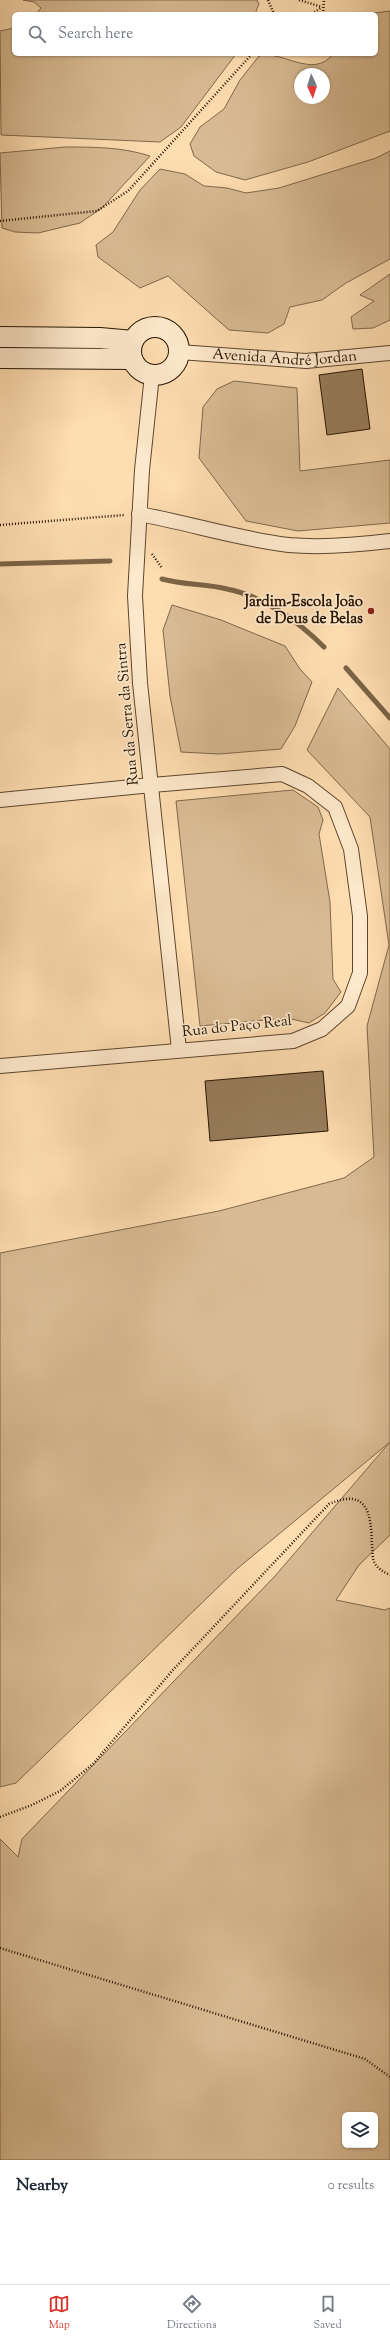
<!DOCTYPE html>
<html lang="en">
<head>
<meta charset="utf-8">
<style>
  body { margin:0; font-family:"Sorts Mill Goudy",serif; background:#f6f6f7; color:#1f2937 }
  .controls { position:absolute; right:12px; bottom:12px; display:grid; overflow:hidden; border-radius:6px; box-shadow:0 1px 3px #0004 }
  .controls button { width:36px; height:36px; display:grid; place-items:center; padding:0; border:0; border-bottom:1px solid #e0e1e3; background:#fff; color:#1f2937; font:20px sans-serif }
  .compass { position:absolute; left:294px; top:68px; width:36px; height:36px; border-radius:50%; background:#fff; box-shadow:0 1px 3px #0004; rotate:176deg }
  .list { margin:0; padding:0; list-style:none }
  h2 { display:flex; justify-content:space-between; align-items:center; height:52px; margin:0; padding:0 16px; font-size:17px }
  h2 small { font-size:13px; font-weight:400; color:#747a83 }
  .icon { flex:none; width:22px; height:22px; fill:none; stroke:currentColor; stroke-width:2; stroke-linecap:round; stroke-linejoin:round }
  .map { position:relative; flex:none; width:390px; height:2160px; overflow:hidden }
  .search { position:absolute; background:#fff; box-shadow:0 1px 3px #0004; left:12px; right:12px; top:12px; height:44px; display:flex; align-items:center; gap:10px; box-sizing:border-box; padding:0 14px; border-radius:6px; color:#747a83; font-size:15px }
  .sheet { height:124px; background:#fff }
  nav { display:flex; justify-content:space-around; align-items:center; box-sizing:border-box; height:56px; border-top:1px solid #e0e1e3; background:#fff; font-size:11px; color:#747a83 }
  nav a { display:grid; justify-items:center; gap:2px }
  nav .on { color:#d93025 }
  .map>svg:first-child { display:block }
  .green { fill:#d9bb93; stroke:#80684a; fill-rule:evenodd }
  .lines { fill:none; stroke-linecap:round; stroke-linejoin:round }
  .stream { stroke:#7c6446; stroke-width:5 }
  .building { fill:#977d5c; stroke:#271400 }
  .street-casing { stroke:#5d462c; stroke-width:16 }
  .secondary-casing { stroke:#271400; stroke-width:22 }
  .path { stroke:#271400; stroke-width:2.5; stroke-dasharray:1 2; stroke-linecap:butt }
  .street { stroke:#fee9cc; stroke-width:14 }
  .secondary { stroke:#fee9cc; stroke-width:20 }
  .poi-dot { fill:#8f2418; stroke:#fee9cc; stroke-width:1.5 }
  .labels { text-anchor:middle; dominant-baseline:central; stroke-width:3.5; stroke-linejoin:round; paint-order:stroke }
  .street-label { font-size:15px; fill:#271400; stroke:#fee9cc }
  .poi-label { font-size:15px; font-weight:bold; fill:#271400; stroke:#fee9cc; text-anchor:end }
</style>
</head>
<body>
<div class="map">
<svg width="390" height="2160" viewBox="0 0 390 2160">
  <rect width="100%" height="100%" fill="#feddb1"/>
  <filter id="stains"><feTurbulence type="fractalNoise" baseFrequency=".005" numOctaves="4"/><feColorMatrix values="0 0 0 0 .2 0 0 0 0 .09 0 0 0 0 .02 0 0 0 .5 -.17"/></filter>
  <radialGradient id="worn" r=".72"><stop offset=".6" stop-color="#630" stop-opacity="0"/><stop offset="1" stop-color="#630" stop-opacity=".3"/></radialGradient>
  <g class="green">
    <path d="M23 0H257L259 4 255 14H36L41 8 34 2Z"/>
    <path d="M390 11V131L308 162 245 180 216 172 194 156 190 144 200 127 224 109 240 80 259 56C281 49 313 80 333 54H376V14H367ZM300 74H324V98H300Z"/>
    <path d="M14 28V54H236L181 127 160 142 1 135 0 31Z"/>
    <path d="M65 147C94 147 122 147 150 156L102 208 80 223 38 233 15 232 2 228 0 153Z"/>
    <path d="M390 151V259L346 283 322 300 290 307 284 324 268 333 229 330 168 276 140 288 98 257 96 245 113 232 140 190 160 169 185 174 204 186 227 188 246 193 279 188 376 158Z"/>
    <path d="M390 274V320L373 328 353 329 351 317 374 301 360 295Z"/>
    <path d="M234 381 297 388 300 471 390 460V523L298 531 246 521 199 458 203 407 217 389Z"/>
    <path d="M172 605 221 620 285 646 300 669 312 682 295 726 281 749 219 754 181 752 170 696 163 630Z"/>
    <path d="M338 688 390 749V1535L359 1565 336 1600 385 1610 390 1608V2160H0V1839L18 1857 22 1839 275 1576 390 1442 238 1568 16 1783 0 1787V1253L219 1211 344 1178 374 1157 367 1026 389 945 370 817 307 750ZM345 2115H375V2145H345Z"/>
    <path d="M293 790 318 807 323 820 319 834 330 902 333 979 341 992 325 1013 309 1023 287 1018 200 1026 176 801Z"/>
  </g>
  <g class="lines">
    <g class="stream">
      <path d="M0 564 110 561"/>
      <path d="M162 579C184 585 206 584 227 589 263 596 298 621 324 647"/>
      <path d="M346 668 390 718"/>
    </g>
  </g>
  <g class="building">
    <path d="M362 369 370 429 327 435 319 375Z"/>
    <path d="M323 1071 328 1131 210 1141 205 1081Z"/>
  </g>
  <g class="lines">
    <g class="street-casing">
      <g id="street">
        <path id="s1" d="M179 352 306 361 390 353"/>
        <path d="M152 375 142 470 135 596 140 683 179 1050"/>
        <path d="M139 514C189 523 238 539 289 545 322 548 357 545 390 541"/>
        <path d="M0 800 152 785 282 774 308 786 335 807 351 849 360 916V973L348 1006 322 1029 293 1041 0 1066"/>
      </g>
    </g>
    <g class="secondary-casing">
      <g id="secondary">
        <circle cx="155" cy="351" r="24"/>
        <path d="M0 337 100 338 133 341"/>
        <path d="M0 358 132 359"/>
      </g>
    </g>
    <g class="path">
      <path d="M268 0 274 14"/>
      <path d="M299 0 322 7"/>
      <path d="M312 14 322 7"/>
      <path d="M323 14 324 0"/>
      <path d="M0 221 97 211 128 191 252 54"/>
      <path d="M0 525 125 515"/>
      <path d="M152 554 162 568"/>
      <path d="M0 1817 32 1805 60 1791 93 1764 172 1671 329 1504C369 1487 371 1515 372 1546 373 1551 372 1558 374 1562 377 1568 383 1572 390 1575"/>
      <path d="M0 1948 365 2059 390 2077"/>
    </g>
    <use href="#street" class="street"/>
    <use href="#secondary" class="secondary"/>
  </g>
  <circle class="poi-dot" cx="371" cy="611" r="4"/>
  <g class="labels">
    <g class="street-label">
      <text stroke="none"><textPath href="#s1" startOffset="106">Avenida André Jordan</textPath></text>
      <text transform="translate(128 714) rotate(-95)">Rua da Serra da Sintra</text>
      <text transform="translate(237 1027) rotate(-6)">Rua do Paço Real</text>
    </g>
    <g class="poi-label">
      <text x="363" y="602">Jardim-Escola João<tspan x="363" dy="17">de Deus de Belas</tspan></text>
    </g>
  </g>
  <rect width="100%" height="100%" filter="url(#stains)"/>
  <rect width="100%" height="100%" fill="url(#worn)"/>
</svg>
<div class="controls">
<button><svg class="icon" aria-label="layers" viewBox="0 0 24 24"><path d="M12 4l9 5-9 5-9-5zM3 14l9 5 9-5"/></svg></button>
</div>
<svg class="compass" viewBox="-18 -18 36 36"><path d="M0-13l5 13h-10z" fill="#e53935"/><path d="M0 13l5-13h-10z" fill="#747a83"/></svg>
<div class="search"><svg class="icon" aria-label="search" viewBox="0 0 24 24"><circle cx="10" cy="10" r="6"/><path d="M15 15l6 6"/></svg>Search here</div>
</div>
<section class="sheet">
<h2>Nearby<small>0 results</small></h2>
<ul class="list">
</ul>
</section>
<nav>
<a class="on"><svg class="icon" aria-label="map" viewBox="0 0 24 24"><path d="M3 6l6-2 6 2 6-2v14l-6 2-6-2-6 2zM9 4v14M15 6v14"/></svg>Map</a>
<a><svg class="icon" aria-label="directions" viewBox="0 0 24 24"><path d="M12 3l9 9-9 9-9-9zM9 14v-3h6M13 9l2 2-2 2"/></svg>Directions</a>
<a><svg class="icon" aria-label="saved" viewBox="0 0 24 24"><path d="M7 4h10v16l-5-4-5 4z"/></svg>Saved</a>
</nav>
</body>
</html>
